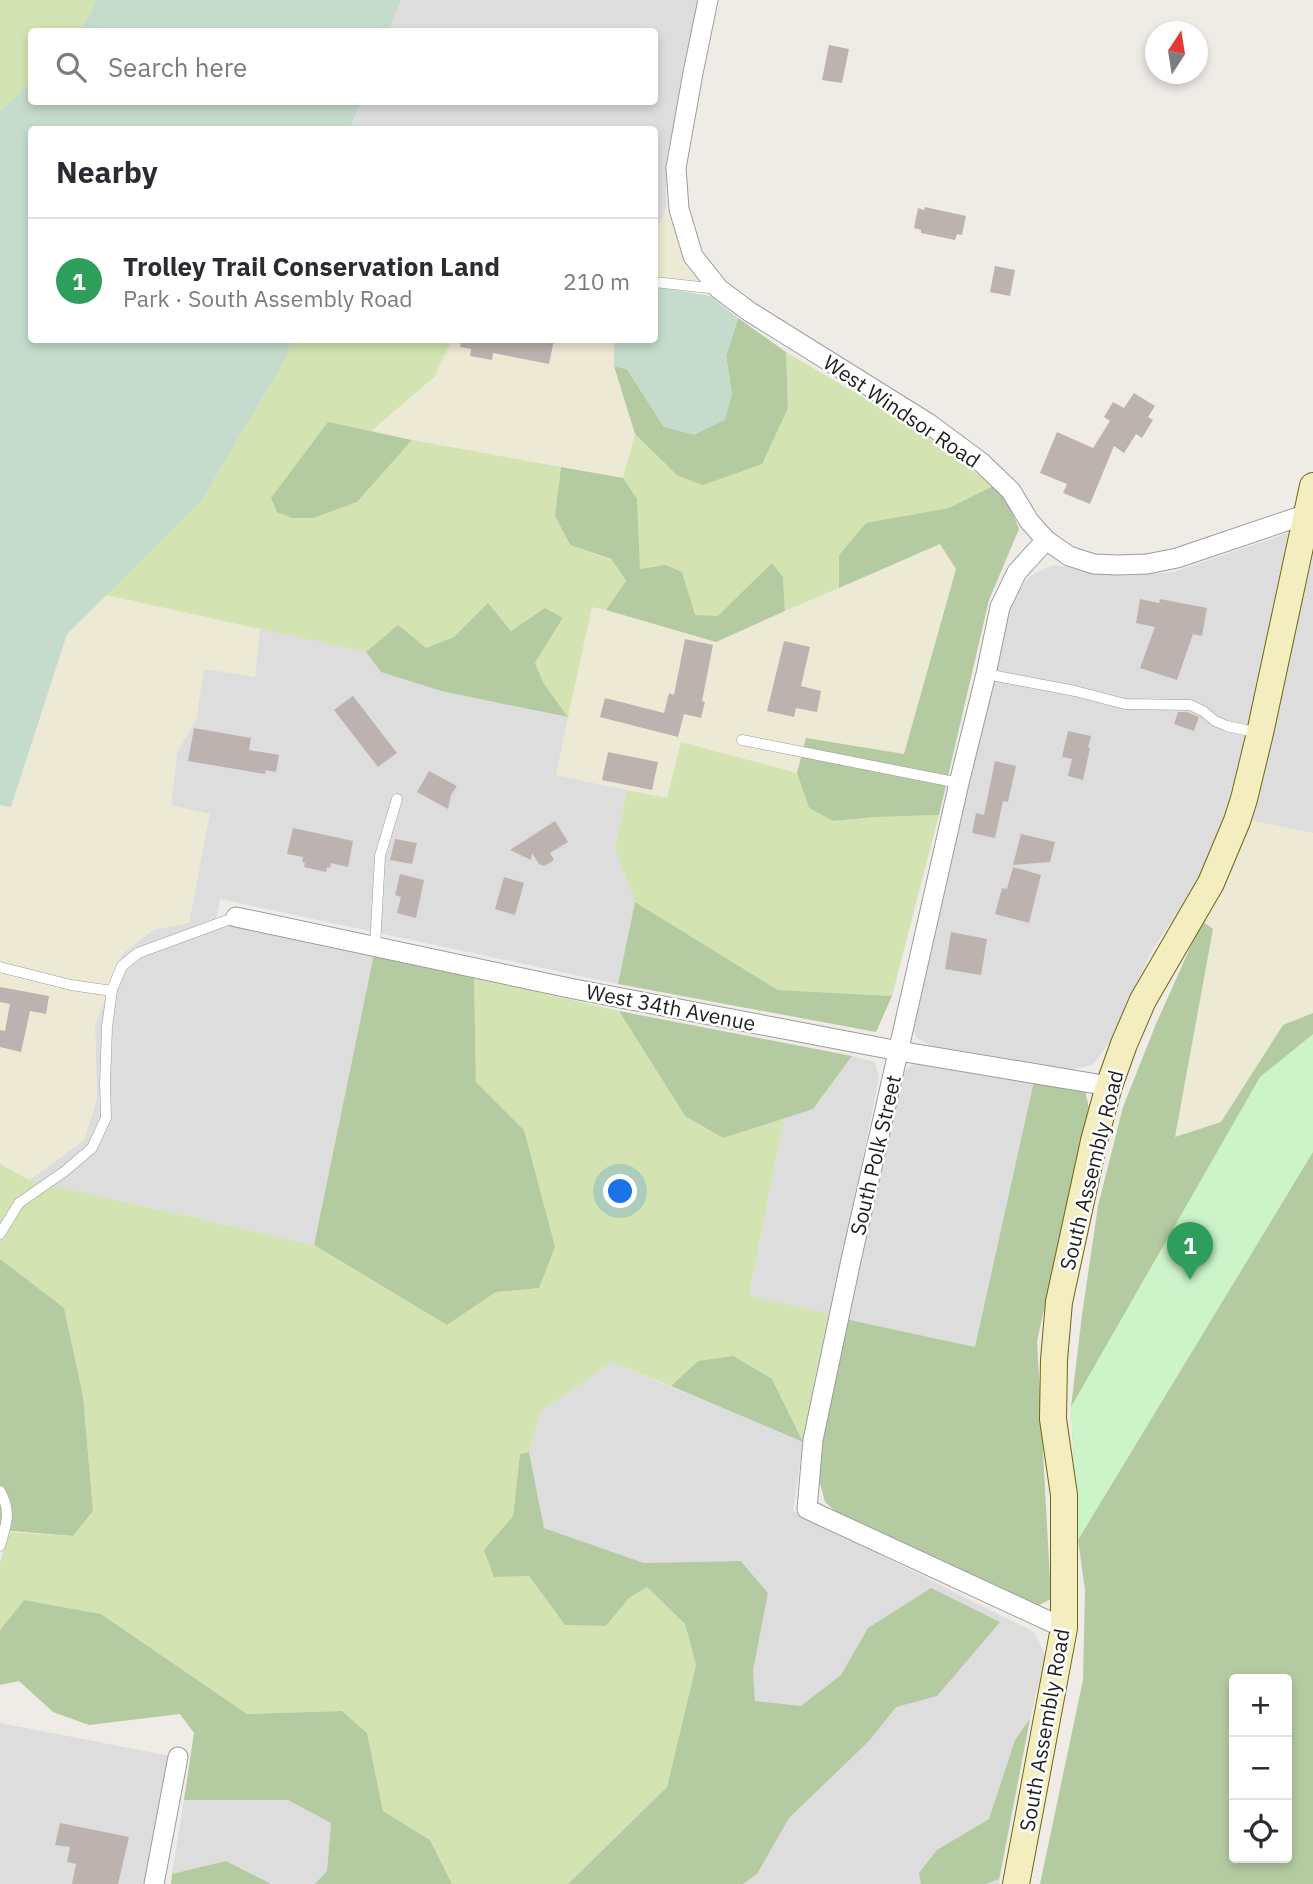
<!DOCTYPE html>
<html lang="en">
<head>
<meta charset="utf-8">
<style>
  body { margin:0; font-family:"IBM Plex Sans",sans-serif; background:#f2f2f3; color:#2b2b33 }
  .controls { position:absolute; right:21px; bottom:21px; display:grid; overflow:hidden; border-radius:7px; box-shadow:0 4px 10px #0003 }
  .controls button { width:63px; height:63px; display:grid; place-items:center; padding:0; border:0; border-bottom:2px solid #e1e1e2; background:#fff; color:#2b2b33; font:35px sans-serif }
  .compass { position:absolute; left:1145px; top:21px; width:63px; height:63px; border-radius:50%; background:#fff; box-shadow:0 4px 10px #0003; rotate:12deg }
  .you { position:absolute; left:621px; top:1192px; width:24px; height:24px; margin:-18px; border:5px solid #fff; border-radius:50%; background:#1a73e8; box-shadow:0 0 0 10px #1a73e833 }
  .badge { display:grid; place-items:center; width:46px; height:46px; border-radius:50%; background:#0f766e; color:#fff; font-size:23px; font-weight:700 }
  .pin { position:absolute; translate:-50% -58px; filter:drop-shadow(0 2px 4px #0008) }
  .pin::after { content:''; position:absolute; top:37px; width:24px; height:21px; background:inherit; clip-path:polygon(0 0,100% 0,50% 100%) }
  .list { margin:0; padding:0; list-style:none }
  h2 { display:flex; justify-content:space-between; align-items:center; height:91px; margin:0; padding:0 28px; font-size:30px }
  h2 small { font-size:23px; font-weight:400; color:#7c7c81 }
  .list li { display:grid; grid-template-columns:46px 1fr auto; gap:21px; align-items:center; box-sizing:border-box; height:126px; padding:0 28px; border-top:2px solid #e1e1e2 }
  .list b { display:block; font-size:26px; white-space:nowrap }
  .list p { margin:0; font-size:23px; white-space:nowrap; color:#7c7c81 }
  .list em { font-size:23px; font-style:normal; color:#7c7c81 }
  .icon { flex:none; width:38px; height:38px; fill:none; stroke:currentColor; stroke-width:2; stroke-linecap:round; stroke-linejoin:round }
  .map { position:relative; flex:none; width:1313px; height:1884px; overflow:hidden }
  .search { position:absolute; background:#fff; box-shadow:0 4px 10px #0003; left:28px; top:28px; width:630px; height:77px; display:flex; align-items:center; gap:18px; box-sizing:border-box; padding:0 24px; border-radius:7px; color:#7c7c81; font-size:26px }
  .panel { position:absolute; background:#fff; box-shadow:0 4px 10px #0003; left:28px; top:126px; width:630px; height:217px; border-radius:7px }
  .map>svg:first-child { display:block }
  .residential { fill:#ddd }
  .farmland { fill:#ece9d4 }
  .grass { fill:#d3e4b2 }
  .forest { fill:#b4caa0; fill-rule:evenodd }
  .wetland { fill:#c5dccd }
  .park { fill:#cdf4c9 }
  .building { fill:#bcb3b0 }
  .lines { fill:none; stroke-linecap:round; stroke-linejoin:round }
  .lane-casing { stroke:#9c9c9c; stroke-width:11 }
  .street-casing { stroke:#9c9c9c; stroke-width:21 }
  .secondary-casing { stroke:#6d6710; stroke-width:28 }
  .lane { stroke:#fff; stroke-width:10 }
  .street { stroke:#fff; stroke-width:19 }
  .secondary { stroke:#f4edc0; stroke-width:26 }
  .labels { text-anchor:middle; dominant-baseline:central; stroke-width:5; stroke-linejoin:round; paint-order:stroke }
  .street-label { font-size:21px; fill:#1f1f1f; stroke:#fff }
</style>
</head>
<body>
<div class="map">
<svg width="1313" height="1884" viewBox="0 0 1313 1884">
  <rect width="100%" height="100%" fill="#efebe7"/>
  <g class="residential">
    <path d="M401 0H698L666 163V208L655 235 654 130H350L361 102H654V32L389 31Z"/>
    <path d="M1288 533 1234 799 1197 883 1151 952 1108 1045 1092 1065 1071 1070 937 1049 917 1038 910 1022 1008 606 1030 576 1054 565 1122 576 1174 572Z"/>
    <path d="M1313 555V833L1249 820 1274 726Z"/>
    <path d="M260 628 366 652 381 672 441 691 568 717 556 775 627 790 615 849 635 902 618 984 220 899 216 919 374 954 314 1245 29 1180 84 1140 97 1099 95 1025 121 955 153 930 210 815 171 805 177 752 196 720 204 668 254 677Z"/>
    <path d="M852 1056 875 1062 879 1077 832 1314 749 1297 784 1118 813 1109Z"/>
    <path d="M918 1061 1034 1081 975 1347 845 1319 898 1075Z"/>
    <path d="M612 1362 803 1442 793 1511 1034 1632 1045 1655 1030 1719 999 1884H743L757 1874 789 1818 869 1741 755 1701 753 1671 768 1593 742 1561 644 1563 544 1528 529 1452 540 1413Z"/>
    <path d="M0 1723 170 1756 147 1884H0Z"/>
    <path d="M184 1800H288L331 1823 327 1871 315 1884H271L226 1861 172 1874Z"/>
  </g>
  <g class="farmland">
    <path d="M666 208 683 257 710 296 655 287V235Z"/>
    <path d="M452 340H614V366L635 434 623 478 370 432 434 377Z"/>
    <path d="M940 544 956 569 904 755 806 738 797 773 681 742 667 798 556 775 592 606 716 642Z"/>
    <path d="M106 595 260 628 255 677 204 669 196 720 177 752 171 805 210 814 189 923 153 930 121 955 95 1025 97 1099 84 1140 29 1180 0 1164V805L11 807 67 634Z"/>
    <path d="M1249 820 1313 833V1013L1283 1025 1221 1122 1175 1137 1213 930 1202 921Z"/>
  </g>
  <g class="grass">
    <path d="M0 0H97L80 31 32 32 31 82 0 111Z"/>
    <path d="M291 340H452L434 377 370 432 328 423 357 502 412 440 561 467 555 516 570 545 611 560 626 582 606 610 592 607 568 717 544 684 535 663 563 619 511 631 488 604 454 637 426 648 398 626 366 652 106 595 202 500 287 357Z"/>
    <path d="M786 352 922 432 993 486 949 508 866 524 839 555V588L785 611 783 577 772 563 718 617 694 615 665 565 640 569 637 500 623 478 635 434 678 475 788 408Z"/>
    <path d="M681 742 797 773 809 808 833 821 876 817 939 815 892 996 778 990 635 902 615 849 627 790 667 798Z"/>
    <path d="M474 977 619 1011 685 1116 723 1138 784 1118 749 1296 832 1314 803 1442 772 1379 698 1361 671 1386 612 1362 540 1413 529 1452 520 1454 513 1516 485 1550 529 1576 565 1625 606 1626 629 1598 647 1587 685 1624 696 1665 667 1787 568 1884H452L430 1840 383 1811 367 1733 342 1711 247 1714 101 1614 24 1600 0 1630V1563L9 1532 73 1536 93 1511 83 1396 64 1309 0 1259V1164L29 1180 314 1245 447 1325 496 1292 539 1288 524 1130 476 1082Z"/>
  </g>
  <g class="forest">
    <path d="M738 318 786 352 788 408 762 464 703 485 678 476 635 434 614 366 627 369 664 427 732 395 726 356Z"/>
    <path d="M328 422 412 440 357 502 313 518H292L277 512 271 498Z"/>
    <path d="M561 467 623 478 637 499 640 569 665 565 682 572 695 615 718 616 772 563 783 577 785 611 716 642 606 610 626 581 611 559 570 545 555 516Z"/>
    <path d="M993 486 1009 504 1019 529 989 600 939 815 876 817 833 821 809 808 797 773 806 738 904 754 956 569 940 544 839 588V555L866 523 949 508Z"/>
    <path d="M488 603 511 631 545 608 563 618 535 663 544 684 568 717 441 691 381 672 366 652 398 625 426 648 454 637Z"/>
    <path d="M635 902 778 990 892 996 876 1032 618 984Z"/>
    <path d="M1202 921 1213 929 1175 1137 1221 1122 1283 1025 1313 1013V1884H1040L1083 1680 1085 1590 1078 1540 1071 1407 1082 1315 1098 1206 1123 1107 1156 1024ZM1234 1679H1287V1858H1234Z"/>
    <path d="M374 954 474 977 476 1082 524 1130 555 1247 539 1288 496 1292 447 1325 314 1245Z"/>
    <path d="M619 1011 852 1056 813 1109 723 1138 685 1116Z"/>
    <path d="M1034 1081 1085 1091 1089 1108 1037 1341 1051 1599 1037 1606 840 1515 825 1502 817 1472 845 1319 975 1347Z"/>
    <path d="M0 1259 64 1308 83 1396 93 1511 73 1536 0 1530Z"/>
    <path d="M733 1356 772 1379 803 1442 671 1386 698 1361Z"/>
    <path d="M529 1452 544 1528 644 1563 741 1561 768 1593 753 1671 755 1701 801 1706 841 1675 868 1628 931 1588 1000 1622 937 1696 896 1707 869 1741 789 1818 757 1874 743 1884H568L667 1787 696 1665 685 1624 647 1587 629 1598 606 1626 565 1625 529 1576 494 1577 484 1550 513 1516 520 1454Z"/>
    <path d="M24 1600 101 1614 247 1714 342 1711 367 1733 383 1811 430 1840 452 1884H315L327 1871 331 1823 288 1800H184L194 1733 180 1714 89 1725 53 1712 19 1681 0 1685V1630Z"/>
    <path d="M1030 1719 999 1879 986 1884H921L919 1873 937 1850 989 1819 1015 1740Z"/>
    <path d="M226 1861 271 1884H171L172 1874Z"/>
  </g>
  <g class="wetland">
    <path d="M97 0H401L389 31H80Z"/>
    <path d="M31 82 32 102H361L350 129 32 130V340H291L287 357 202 500 67 634 11 807 0 805V111Z"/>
    <path d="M655 287 710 296 738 318 726 356 732 395 725 420 694 435 664 427 627 369 614 366V340H654Z"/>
  </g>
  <path class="park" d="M1313 1034V1152L1078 1540 1071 1407 1260 1077Z"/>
  <g class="building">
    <path d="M829 45 849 49 842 83 822 80Z"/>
    <path d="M925 207 966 216 962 235 957 234 955 240 921 233V230L914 228 918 208 924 210Z"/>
    <path d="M995 266 1015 270 1010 296 990 292Z"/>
    <path d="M461 340H496L510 342 511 340H554L549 364 493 353 492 360 470 356 471 349 460 347Z"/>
    <path d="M1134 393 1155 406 1148 417 1153 420 1142 438 1136 434 1124 453 1114 446 1090 504 1063 493 1067 484 1040 473 1057 432 1093 448 1110 421 1104 417 1113 402 1124 408Z"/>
    <path d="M1140 599 1159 603 1160 599 1207 608 1202 636 1193 634 1177 680 1140 668 1155 627 1136 623Z"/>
    <path d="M685 639 713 645 702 701 705 702 701 718 684 714 678 737 600 717 605 698 664 713 669 693 674 695Z"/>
    <path d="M784 641 810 647 801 686 821 691 817 712 796 708 794 717 767 711Z"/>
    <path d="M353 696 397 753 378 767 334 710Z"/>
    <path d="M1178 712H1187L1199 717 1194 731 1174 724Z"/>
    <path d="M194 728 251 738 249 750 279 755 276 772 266 770 265 774 188 761Z"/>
    <path d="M1068 731 1091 736 1088 747 1090 748 1083 780 1068 776 1072 759 1062 757Z"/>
    <path d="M608 752 658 762 652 790 602 780Z"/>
    <path d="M995 761 1016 766 1008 802 1003 801 995 838 972 833 976 813 984 815Z"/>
    <path d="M429 771 457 786 451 795 448 809 417 792Z"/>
    <path d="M555 821 568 842 550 853 554 860 544 866 539 864 532 853 531 860 510 850Z"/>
    <path d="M293 828 353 841 348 867 331 863 330 868 327 867 326 872 304 867 305 863 302 862 303 857 287 854Z"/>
    <path d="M1021 834 1055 842 1050 862 1013 865Z"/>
    <path d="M395 839 417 843 412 864 390 860Z"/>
    <path d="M1013 867 1041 875 1029 923 995 914 1002 888 1007 889Z"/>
    <path d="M400 874 424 880 416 918 397 913 401 897 395 895Z"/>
    <path d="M504 877 524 883 515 915 495 909Z"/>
    <path d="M951 932 987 939 981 975 945 969Z"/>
    <path d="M0 987 49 996 46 1014 30 1011 21 1052 0 1047V1030L5 1031 10 1004 0 1002Z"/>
    <path d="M60 1823 129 1837 118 1884H72L76 1864 67 1862 70 1847 55 1845Z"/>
  </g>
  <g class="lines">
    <g class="lane-casing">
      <g id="lane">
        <path d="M654 282 719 289"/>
        <path d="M986 674 1075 691 1125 704 1190 705 1203 711 1215 721 1227 726 1259 733"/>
        <path d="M742 740 959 783"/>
        <path d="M375 947 380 856 397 799"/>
        <path d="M0 967 71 985 112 991"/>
        <path d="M0 1234 19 1203 65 1171 92 1148 106 1118 105 1083 107 1027 112 990 122 966 138 953 236 917"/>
        <path d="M0 1491C12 1512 6 1525 0 1546"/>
      </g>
    </g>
    <g class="street-casing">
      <g id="street">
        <path d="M708 0 693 73 676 168 679 209 693 256 719 289 750 312 928 423 982 463 1011 491 1029 521 1046 540 1069 556 1094 564 1118 565 1147 564 1177 558 1307 514"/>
        <path d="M1046 540 1017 572 1000 607 986 674 959 783 851 1260 813 1440 807 1509 1064 1628"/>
        <path d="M236 917 574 989 899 1051 1109 1086"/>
        <path d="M154 1884 178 1757"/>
      </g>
    </g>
    <g class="secondary-casing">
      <path id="secondary" d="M1016 1884 1064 1628V1495L1053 1419 1054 1360 1059 1302 1094 1141 1109 1086 1124 1044 1143 1000 1211 883 1237 821 1244 799 1260 733 1313 486"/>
    </g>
    <use href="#lane" class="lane"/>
    <use href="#street" class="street"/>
    <use href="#secondary" class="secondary"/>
  </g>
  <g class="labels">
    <g class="street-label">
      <text transform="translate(902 411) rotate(34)">West Windsor Road</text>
      <text transform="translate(671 1007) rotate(11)">West 34th Avenue</text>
      <text transform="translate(875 1155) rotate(-77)">South Polk Street</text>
      <text transform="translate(1091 1170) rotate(-76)">South Assembly Road</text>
      <text transform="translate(1044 1730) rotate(-80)">South Assembly Road</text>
    </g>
  </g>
</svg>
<div class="controls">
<button>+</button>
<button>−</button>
<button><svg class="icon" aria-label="locate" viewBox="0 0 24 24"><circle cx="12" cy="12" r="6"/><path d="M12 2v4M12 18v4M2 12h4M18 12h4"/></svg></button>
</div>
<svg class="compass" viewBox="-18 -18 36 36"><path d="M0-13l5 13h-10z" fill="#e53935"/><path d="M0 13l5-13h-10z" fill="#7c7c81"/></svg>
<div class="you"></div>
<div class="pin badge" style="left:1190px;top:1280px;background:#2e9e5b">1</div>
<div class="search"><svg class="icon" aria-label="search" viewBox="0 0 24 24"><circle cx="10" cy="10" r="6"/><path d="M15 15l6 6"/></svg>Search here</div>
<section class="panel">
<h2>Nearby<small></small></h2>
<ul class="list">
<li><span class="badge" style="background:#2e9e5b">1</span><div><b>Trolley Trail Conservation Land</b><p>Park · South Assembly Road</p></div><em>210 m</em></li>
</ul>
</section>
</div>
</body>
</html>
